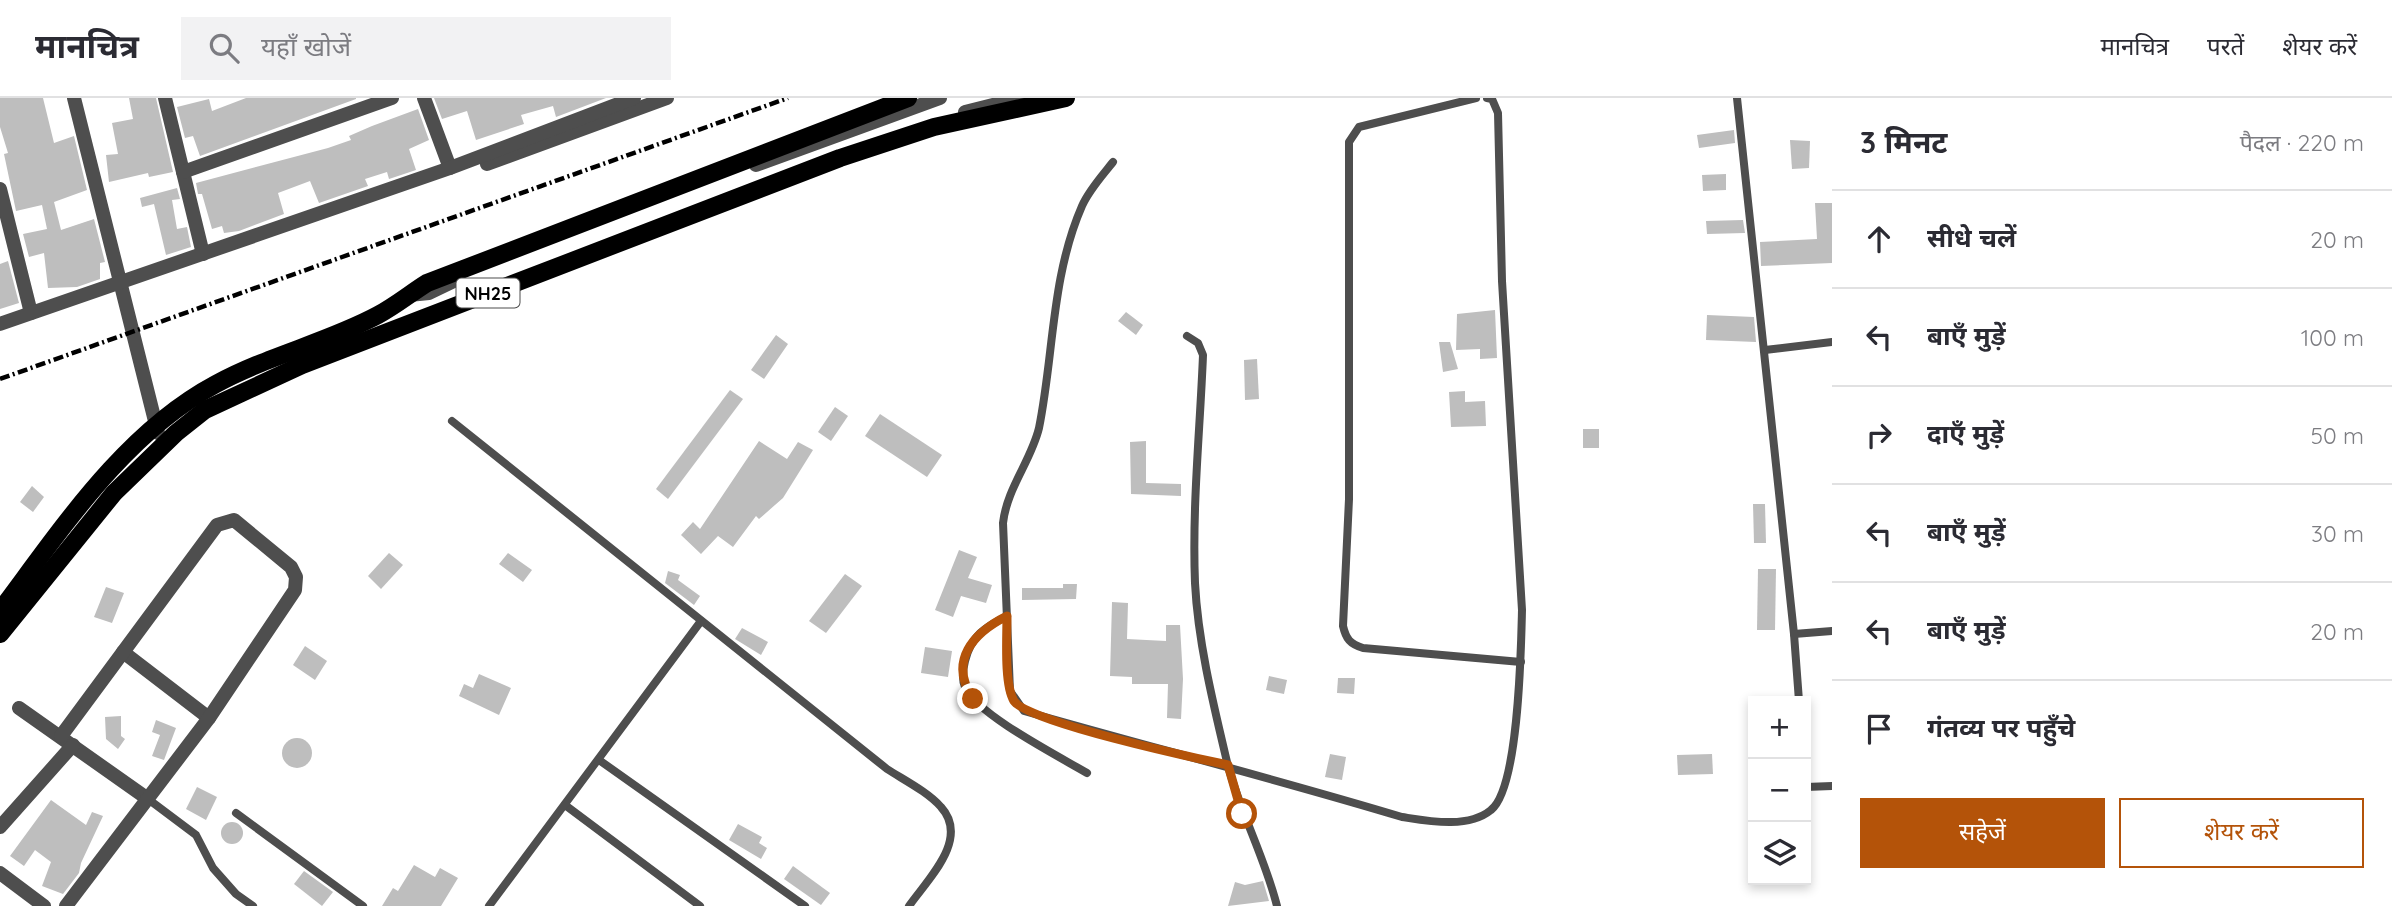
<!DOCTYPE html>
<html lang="hi">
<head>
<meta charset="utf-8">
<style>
  body { margin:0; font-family:Quicksand,"Noto Sans Devanagari",sans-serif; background:#f2f2f3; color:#2b2b33 }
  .controls { position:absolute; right:21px; bottom:21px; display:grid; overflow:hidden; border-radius:0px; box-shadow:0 4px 10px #0003 }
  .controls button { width:63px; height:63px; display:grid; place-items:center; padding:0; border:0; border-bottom:2px solid #e1e1e2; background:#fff; color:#2b2b33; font:35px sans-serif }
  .stop { position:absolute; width:21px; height:21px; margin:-16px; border:5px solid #b45309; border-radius:50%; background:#fff }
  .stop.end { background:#b45309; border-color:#fff; box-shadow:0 2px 7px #0008 }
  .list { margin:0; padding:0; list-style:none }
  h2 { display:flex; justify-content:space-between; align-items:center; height:91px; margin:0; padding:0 28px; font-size:30px }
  h2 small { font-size:23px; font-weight:400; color:#7c7c81 }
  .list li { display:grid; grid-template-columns:46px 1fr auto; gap:21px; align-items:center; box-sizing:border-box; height:98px; padding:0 28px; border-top:2px solid #e1e1e2 }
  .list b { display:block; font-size:26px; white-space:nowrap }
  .list em { font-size:23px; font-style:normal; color:#7c7c81 }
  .actions { display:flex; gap:14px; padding:21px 28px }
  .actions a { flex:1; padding:16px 0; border:2px solid #b45309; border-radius:0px; text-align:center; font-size:24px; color:#b45309 }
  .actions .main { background:#b45309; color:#fff }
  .icon { flex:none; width:38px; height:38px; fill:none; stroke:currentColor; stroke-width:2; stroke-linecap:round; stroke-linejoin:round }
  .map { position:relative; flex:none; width:1832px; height:808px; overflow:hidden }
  header { display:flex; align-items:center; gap:42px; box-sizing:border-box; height:98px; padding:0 35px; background:#fff; border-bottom:2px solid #e1e1e2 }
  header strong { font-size:33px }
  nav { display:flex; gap:38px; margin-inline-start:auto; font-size:24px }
  .search { width:490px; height:63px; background:#f2f2f3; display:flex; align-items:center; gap:18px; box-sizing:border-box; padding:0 24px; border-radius:0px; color:#7c7c81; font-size:26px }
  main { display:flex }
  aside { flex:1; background:#fff }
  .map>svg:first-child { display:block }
  .building { fill:#bebebe }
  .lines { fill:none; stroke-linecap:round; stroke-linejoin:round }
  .service { stroke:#4e4e4e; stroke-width:8 }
  .minor { stroke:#4e4e4e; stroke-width:14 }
  .tertiary { stroke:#4e4e4e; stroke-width:14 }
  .primary { stroke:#000; stroke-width:18 }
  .rail { stroke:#000; stroke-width:4.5; stroke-dasharray:10 3.5 2 3.5; stroke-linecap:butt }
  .route { stroke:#b45309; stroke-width:9 }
  .labels { text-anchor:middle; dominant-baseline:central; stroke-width:5; stroke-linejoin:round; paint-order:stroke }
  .shield { fill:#fff; stroke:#4c4c4c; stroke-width:2 }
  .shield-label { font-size:18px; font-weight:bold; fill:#000 }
</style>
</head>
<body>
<header>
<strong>मानचित्र</strong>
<div class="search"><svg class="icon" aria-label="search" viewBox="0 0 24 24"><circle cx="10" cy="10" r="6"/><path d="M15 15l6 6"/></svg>यहाँ खोजें</div>
<nav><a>मानचित्र</a><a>परतें</a><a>शेयर करें</a></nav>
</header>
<main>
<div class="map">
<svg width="1832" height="808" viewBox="0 0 1832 808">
  <rect width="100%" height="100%" fill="#fff"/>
  <g class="building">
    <path d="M0 0H43L54 45 74 38 87 92 54 104 61 132 94 121 105 164 100 165V181L77 189 48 190 44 155 29 159 23 136 47 131 42 107 16 113 4 56 8 55 0 29Z"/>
    <path d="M129 0H156L173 74 149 79 148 75 109 84 106 57 118 56 112 25 133 21Z"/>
    <path d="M246 0H356V1L200 58 193 38 185 40 177 9 209 1 212 13Z"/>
    <path d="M434 0H606L556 19 553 8 521 17 524 26 476 42 467 13 442 21Z"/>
    <path d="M418 11 429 42 409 51 416 72 389 81 387 74 365 81 368 88 319 105 310 83 278 95 284 116 239 133 224 135 222 128 212 131 202 96H198L196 85 328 50 351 42 349 38 372 28Z"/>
    <path d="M1734 32 1735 45 1699 50 1697 37Z"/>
    <path d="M1790 42 1810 43 1809 70 1792 71Z"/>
    <path d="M1726 76V92L1703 93 1702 77Z"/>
    <path d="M177 90 180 101 172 102 177 131 187 129 191 149 166 157 154 106 142 109 140 100Z"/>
    <path d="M1815 105H1832V165L1761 168 1760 144 1817 141Z"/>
    <path d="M1743 122 1745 135 1707 136 1706 123Z"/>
    <path d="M8 163 19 205 0 211V166Z"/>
    <path d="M1495 212 1497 260 1480 261V251L1456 252 1457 216Z"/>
    <path d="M1126 214 1143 227 1136 237 1118 223Z"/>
    <path d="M1707 217 1754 219 1756 244 1706 242Z"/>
    <path d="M776 237 788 246 764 281 751 272Z"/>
    <path d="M1439 244H1450L1458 271 1443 274Z"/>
    <path d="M1257 261 1259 301 1245 302 1244 262Z"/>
    <path d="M730 292 743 301 668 401 656 391Z"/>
    <path d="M1465 293V304L1485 303 1486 328 1451 329 1449 294Z"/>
    <path d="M835 309 848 318 831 343 818 334Z"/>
    <path d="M880 316 942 357 927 379 865 338Z"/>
    <rect x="1583" y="331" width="16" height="19"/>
    <path d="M759 343 787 361 798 344 813 352 783 400 759 421 756 418 733 449 718 438 701 456 681 437 693 424 700 431Z"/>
    <path d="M1146 343V385L1181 386V398L1131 396 1130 344Z"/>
    <path d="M32 388 44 399 33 414 20 404Z"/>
    <path d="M1753 406H1765L1766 445H1754Z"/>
    <path d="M959 452 977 459 968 480 992 487 986 505 961 498 953 519 935 512Z"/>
    <path d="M389 455 403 467 381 491 368 478Z"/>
    <path d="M508 455 532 472 523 484 499 466Z"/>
    <path d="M1758 471H1776L1775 532H1757Z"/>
    <path d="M668 473 680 477 678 482 700 498 694 507 665 485Z"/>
    <path d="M845 476 862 488 826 535 809 523Z"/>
    <path d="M1063 486H1077L1076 501 1022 502V490H1063Z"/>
    <path d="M106 489 124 495 112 525 94 519Z"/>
    <path d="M1112 504 1128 505 1127 541 1166 543V527H1180L1183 581 1181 621 1167 620 1168 586H1132V579L1110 578Z"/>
    <path d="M742 530 768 544 761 557 735 541Z"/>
    <path d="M305 548 327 563 315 582 293 567Z"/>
    <path d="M925 549 952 553 948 579 921 575Z"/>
    <path d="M479 576 511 590 499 617 459 598 464 586 473 590Z"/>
    <path d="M1269 578 1287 582 1284 596 1266 592Z"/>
    <path d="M1338 580H1355L1354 596 1337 595Z"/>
    <path d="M121 618V638L125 641 118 651 106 641 105 619Z"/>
    <path d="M156 622 176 630 164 662 152 658 160 637 152 634Z"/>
    <circle cx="297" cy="655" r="15"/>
    <path d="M1330 656 1346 659 1342 682 1325 679Z"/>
    <path d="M1712 656 1713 676 1678 677 1677 657Z"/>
    <path d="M197 689 217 699 206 722 186 711Z"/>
    <path d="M51 702 86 727 92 714 103 718 81 765 79 775 63 796 42 788 51 764 35 752 24 768 10 758Z"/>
    <circle cx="232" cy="735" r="11"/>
    <path d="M738 726 762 739 759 745 767 750 761 761 729 742Z"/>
    <path d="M414 767 435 779 440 770 458 780 441 808H382L393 790 398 793Z"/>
    <path d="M793 768 830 795 821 807 784 781Z"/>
    <path d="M304 773 333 794 322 808 294 786Z"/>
    <path d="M1263 783 1269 803 1228 808 1235 784 1245 787Z"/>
  </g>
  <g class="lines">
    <g class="service">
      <path d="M1476 0 1359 29 1349 44V401L1343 528C1346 541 1350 546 1363 550L1521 564"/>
      <path d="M1737 0 1794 536 1832 533"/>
      <path d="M1113 64C1102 78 1089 92 1082 108 1051 179 1054 256 1039 330 1031 363 1007 390 1003 425L1010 593 1024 613C1150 649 1276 681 1402 719 1428 723 1468 731 1491 712 1519 690 1521 550 1522 512L1502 183 1498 15 1492 1 1487 0"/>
      <path d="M1187 238 1198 245 1203 257C1200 333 1192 408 1195 485 1198 545 1214 609 1228 668 1241 716 1265 760 1277 808"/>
      <path d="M1765 252 1832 244"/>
      <path d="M452 323 887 671C904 682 928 694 941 709 970 741 928 781 909 808"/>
      <path d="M1007 518C985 529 971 538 965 563 963 571 962 582 965 589 976 616 1060 659 1087 675"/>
      <path d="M1794 536 1799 603"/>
      <path d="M599 662 805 808"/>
      <path d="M1806 686V689L1832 688"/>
      <path d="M148 701 196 737 213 770 236 796 253 808"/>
      <path d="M565 707 700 808"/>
      <path d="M236 715 363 808"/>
      <path d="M489 808 701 523"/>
    </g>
    <g class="minor">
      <path d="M74 0 158 335"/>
      <path d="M165 0 203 156"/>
      <path d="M424 0 450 70"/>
      <path d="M183 74 392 0"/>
      <path d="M0 91 31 215"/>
      <path d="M123 554 209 620"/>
      <path d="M19 610 148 701"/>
      <path d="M61 638 217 427 234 422 291 469 296 479 295 492 209 620 66 808"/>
      <path d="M0 729 73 647"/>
      <path d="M0 775 44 808"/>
    </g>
    <g class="tertiary">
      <path d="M965 14 1021 0"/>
      <path d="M487 66 667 0"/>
      <path d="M756 67 940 0"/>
      <path d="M409 197 429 195 456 182"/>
      <path d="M0 226 450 70 634 0"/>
    </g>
    <g class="primary">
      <path d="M0 513C61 432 124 335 216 286 267 258 328 244 378 217 395 208 411 195 427 185L908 0"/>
      <path d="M0 536 114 395 176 335 205 312 302 267 840 60 934 29 1066 0"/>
    </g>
    <path class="rail" d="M0 281 788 0"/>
  </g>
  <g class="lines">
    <path class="route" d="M973 601C948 563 973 535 1007 518 1007 539 1004 587 1014 603 1028 624 1195 660 1228 667L1242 716"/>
  </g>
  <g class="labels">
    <rect class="shield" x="456.5" y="180.5" width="63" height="29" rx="5"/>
    <g class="shield-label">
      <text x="488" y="195">NH25</text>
    </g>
  </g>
</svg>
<div class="controls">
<button>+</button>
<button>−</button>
<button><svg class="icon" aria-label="layers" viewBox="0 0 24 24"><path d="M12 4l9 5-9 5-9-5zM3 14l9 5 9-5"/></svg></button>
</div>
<div class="stop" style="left:1242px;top:716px"></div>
<div class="stop end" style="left:973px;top:601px"></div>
</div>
<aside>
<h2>3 मिनट<small>पैदल · 220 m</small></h2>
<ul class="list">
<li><svg class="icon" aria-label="ahead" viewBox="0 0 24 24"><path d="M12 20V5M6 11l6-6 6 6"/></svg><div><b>सीधे चलें</b></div><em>20 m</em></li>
<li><svg class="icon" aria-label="left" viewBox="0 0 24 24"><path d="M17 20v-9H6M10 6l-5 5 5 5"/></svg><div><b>बाएँ मुड़ें</b></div><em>100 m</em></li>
<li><svg class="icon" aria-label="right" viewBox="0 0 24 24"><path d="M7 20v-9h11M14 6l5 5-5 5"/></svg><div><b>दाएँ मुड़ें</b></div><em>50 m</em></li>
<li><svg class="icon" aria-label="left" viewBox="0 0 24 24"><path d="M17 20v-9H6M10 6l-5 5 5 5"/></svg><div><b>बाएँ मुड़ें</b></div><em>30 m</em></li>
<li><svg class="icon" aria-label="left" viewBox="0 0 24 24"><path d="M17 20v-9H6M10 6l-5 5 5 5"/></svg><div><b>बाएँ मुड़ें</b></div><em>20 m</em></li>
<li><svg class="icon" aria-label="arrive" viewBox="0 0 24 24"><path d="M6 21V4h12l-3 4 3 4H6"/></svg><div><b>गंतव्य पर पहुँचे</b></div></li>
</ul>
<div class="actions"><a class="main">सहेजें</a><a>शेयर करें</a></div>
</aside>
</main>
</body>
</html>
